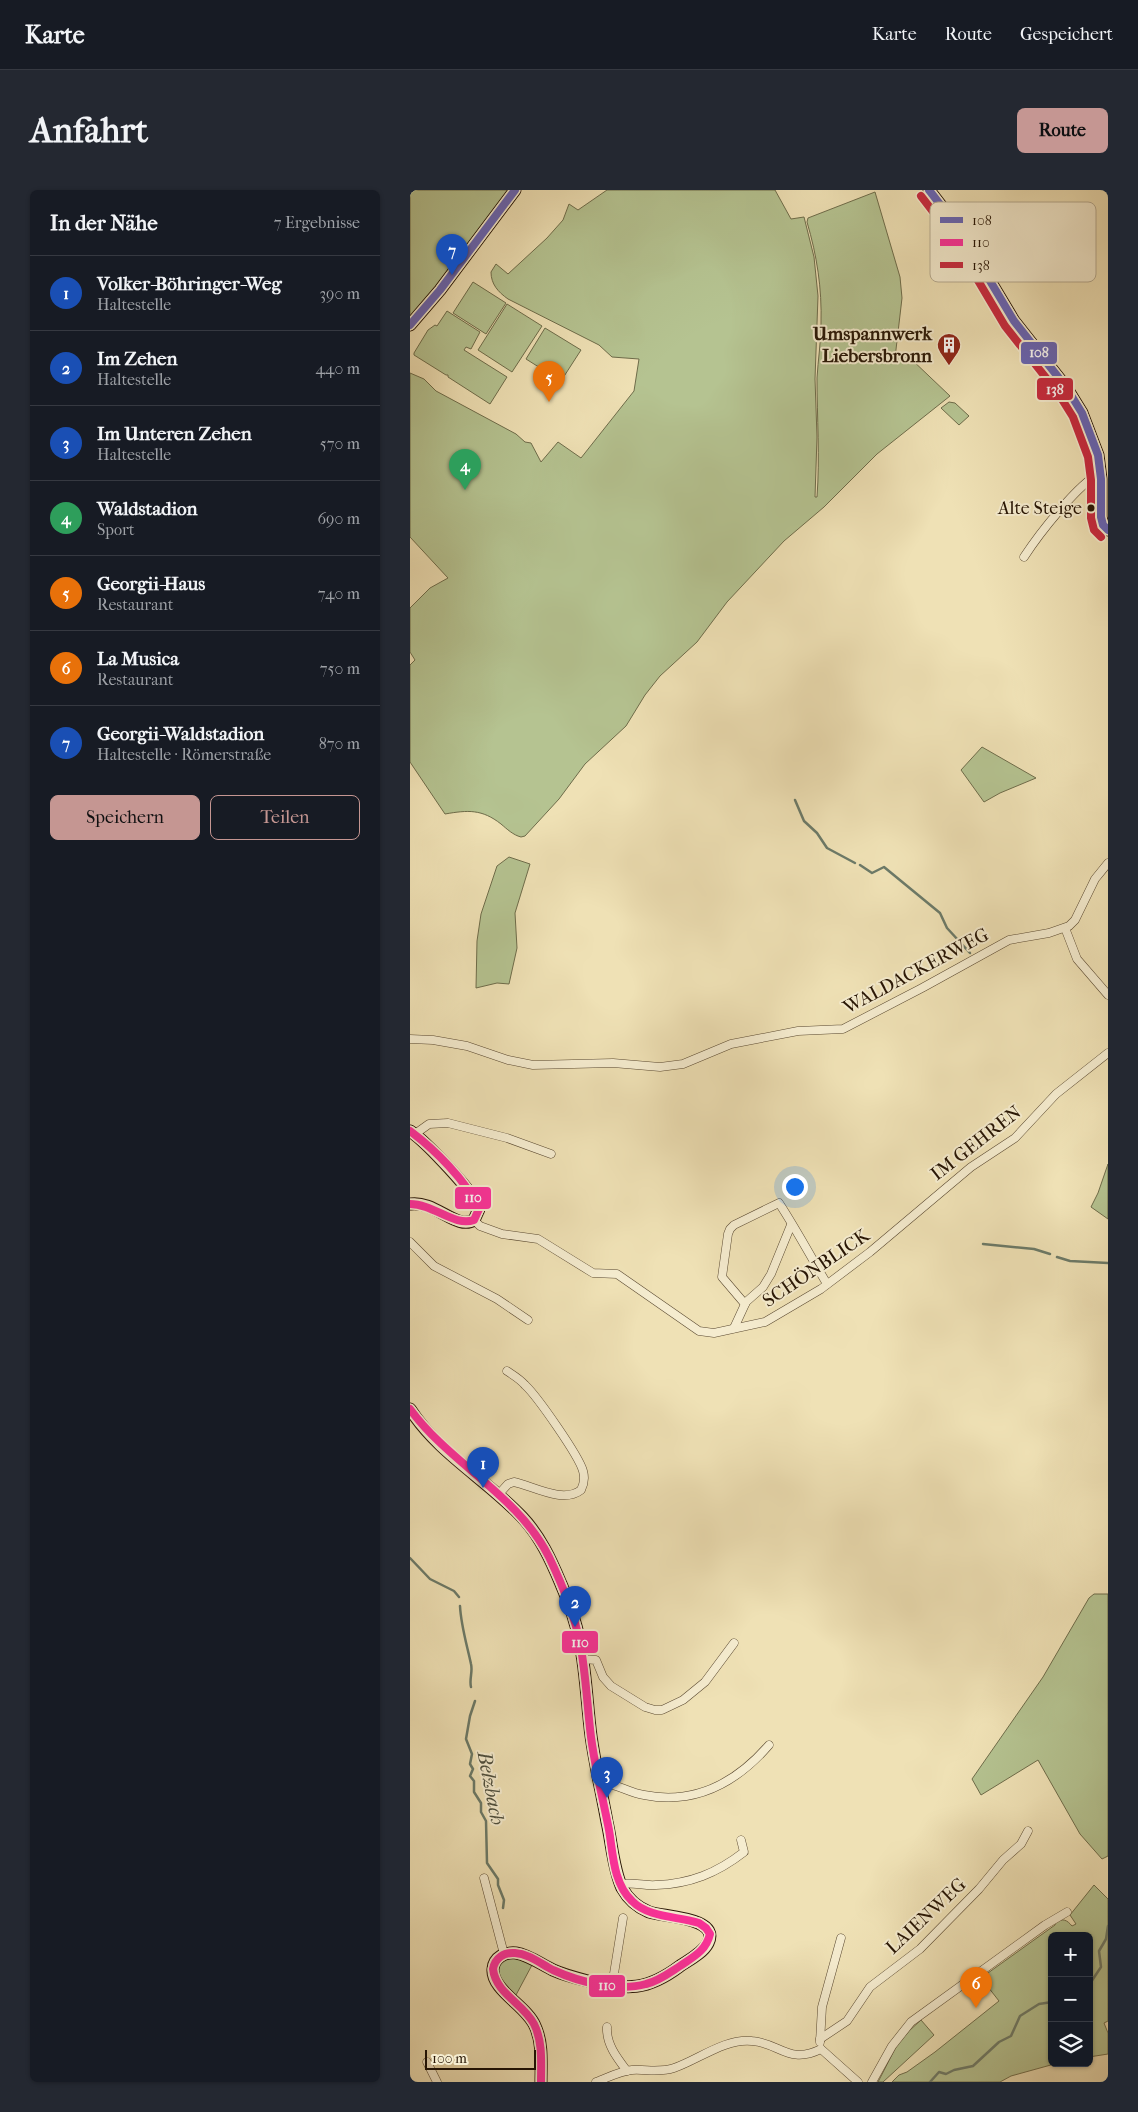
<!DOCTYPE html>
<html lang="de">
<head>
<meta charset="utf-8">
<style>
  body { margin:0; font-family:"IM FELL French Canon",serif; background:#242831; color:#f1f3f6 }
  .controls { position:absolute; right:15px; bottom:15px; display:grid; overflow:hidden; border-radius:8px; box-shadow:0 1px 4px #0004 }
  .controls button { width:45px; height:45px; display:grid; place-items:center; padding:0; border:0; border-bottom:1px solid #363941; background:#171b24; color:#f1f3f6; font:25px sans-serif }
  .scale { position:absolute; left:15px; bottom:12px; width:111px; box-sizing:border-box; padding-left:5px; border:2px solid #271504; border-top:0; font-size:14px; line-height:18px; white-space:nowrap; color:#271504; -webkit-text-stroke:4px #f5eccf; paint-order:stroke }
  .you { position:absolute; left:384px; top:996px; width:18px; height:18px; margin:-12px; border:4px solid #fff; border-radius:50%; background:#1a73e8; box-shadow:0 0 0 8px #1a73e833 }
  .badge { display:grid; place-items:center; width:32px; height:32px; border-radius:50%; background:#c59692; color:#fff; font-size:16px; font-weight:700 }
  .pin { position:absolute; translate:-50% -41px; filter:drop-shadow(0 1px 2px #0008) }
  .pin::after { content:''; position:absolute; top:26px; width:18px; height:15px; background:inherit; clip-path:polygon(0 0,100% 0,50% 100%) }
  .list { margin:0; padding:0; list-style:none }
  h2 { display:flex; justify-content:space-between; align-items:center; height:65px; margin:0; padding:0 20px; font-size:21px }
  h2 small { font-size:16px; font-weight:400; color:#9ea1a6 }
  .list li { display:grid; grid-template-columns:32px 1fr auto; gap:15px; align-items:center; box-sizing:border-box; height:75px; padding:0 20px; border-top:1px solid #363941 }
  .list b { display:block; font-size:19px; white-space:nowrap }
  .list p { margin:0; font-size:16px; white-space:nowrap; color:#9ea1a6 }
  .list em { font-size:16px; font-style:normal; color:#9ea1a6 }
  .actions { display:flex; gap:10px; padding:15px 20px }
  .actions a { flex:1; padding:11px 0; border:1px solid #c59692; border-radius:8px; text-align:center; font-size:18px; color:#c59692 }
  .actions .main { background:#c59692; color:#111 }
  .icon { flex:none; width:28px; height:28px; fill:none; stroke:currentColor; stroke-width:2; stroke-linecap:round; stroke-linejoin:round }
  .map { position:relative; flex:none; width:698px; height:1892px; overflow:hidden; border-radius:8px }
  header { display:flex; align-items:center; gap:30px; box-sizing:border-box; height:70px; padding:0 25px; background:#171b24; border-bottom:1px solid #363941 }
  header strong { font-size:24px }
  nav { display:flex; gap:28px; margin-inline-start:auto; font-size:18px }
  .intro { display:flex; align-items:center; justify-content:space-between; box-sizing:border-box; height:120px; padding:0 30px }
  h1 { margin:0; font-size:35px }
  .button { padding:12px 22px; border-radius:8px; background:#c59692; color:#111; font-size:18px; font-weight:700 }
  main { display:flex; gap:30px; padding:0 30px }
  aside { flex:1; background:#171b24; border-radius:8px; box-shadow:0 1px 4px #0004 }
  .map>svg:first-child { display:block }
  .green { fill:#b5c391; stroke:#6e6c4a }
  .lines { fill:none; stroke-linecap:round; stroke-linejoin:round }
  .stream { stroke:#6c7a68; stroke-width:2.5 }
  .street-casing { stroke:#594830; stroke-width:9 }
  .secondary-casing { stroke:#271504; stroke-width:13 }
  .street { stroke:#f5eccf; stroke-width:8 }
  .secondary { stroke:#f5eccf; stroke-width:11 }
  .bus-1-casing { stroke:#f5eccf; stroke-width:11 }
  .bus-2-casing { stroke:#f5eccf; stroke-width:11 }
  .bus-3-casing { stroke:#f5eccf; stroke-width:11 }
  .bus-1 { stroke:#6866b5; stroke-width:8 }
  .bus-2 { stroke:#fb3199; stroke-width:8 }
  .bus-3 { stroke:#c82b40; stroke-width:8 }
  .bus-dot { fill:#271504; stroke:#f5eccf; stroke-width:2 }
  .labels { text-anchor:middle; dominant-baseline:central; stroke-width:4; stroke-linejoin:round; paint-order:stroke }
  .bus-label { font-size:18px; fill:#271504; stroke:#f5eccf; text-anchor:end }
  .poi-label { font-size:19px; font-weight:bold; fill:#271504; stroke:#f5eccf; text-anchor:end }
  .street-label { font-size:19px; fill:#271504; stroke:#f5eccf }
  .water-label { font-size:20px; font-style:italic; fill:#4f503e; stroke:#f5eccf }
  .key { fill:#f5eccf; stroke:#b7ac92; stroke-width:1 }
  .key-label { font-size:14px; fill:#271504 }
  .line-badge { stroke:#f5eccf; stroke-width:2 }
  .badge-label { font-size:14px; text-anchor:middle; font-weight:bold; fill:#fff }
</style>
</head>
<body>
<header>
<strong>Karte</strong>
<nav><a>Karte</a><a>Route</a><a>Gespeichert</a></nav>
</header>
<div class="intro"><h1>Anfahrt</h1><a class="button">Route</a></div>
<main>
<aside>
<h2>In der Nähe<small>7 Ergebnisse</small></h2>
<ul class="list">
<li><span class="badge" style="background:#1a4fb4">1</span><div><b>Volker-Böhringer-Weg</b><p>Haltestelle</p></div><em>390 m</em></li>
<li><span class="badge" style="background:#1a4fb4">2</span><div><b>Im Zehen</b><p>Haltestelle</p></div><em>440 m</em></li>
<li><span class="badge" style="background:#1a4fb4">3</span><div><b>Im Unteren Zehen</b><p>Haltestelle</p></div><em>570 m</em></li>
<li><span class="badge" style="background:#2e9e5b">4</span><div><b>Waldstadion</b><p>Sport</p></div><em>690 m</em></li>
<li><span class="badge" style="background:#e8710a">5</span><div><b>Georgii-Haus</b><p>Restaurant</p></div><em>740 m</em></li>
<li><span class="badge" style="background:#e8710a">6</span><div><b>La Musica</b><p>Restaurant</p></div><em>750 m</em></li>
<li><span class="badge" style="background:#1a4fb4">7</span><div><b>Georgii-Waldstadion</b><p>Haltestelle · Römerstraße</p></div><em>870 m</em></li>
</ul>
<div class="actions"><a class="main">Speichern</a><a>Teilen</a></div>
</aside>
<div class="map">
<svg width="698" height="1892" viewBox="0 0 698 1892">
  <rect width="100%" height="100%" fill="#efe1b5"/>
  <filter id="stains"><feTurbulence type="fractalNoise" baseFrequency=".004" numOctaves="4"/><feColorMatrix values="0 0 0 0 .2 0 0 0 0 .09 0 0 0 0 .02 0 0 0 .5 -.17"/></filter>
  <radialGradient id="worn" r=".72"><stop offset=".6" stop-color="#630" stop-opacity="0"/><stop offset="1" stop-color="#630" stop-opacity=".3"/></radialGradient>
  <g class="green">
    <path d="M0 0H100L35 87 0 129Z"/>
    <path d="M197 0H365L381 29 394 27 404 67 408 106 405 189 407 247 405 307H407C410 267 407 228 407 188 408 170 411 152 411 134 412 98 407 66 397 32L398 28 465 2 490 87 492 108 485 168 499 167 540 206 467 264 414 317 374 351 317 412 287 452 250 486 235 505 216 536 175 574 149 609 115 646 111 647C103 645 97 639 91 634 72 619 58 620 35 624L0 572V475L5 470 0 462V418L20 398 38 388 0 347V183L14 189 26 201 106 244 115 252 121 253 131 272 148 252 171 268 224 201 229 169 202 167 189 155 98 109C88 102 81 94 81 82L86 74 98 84 137 48 153 30 159 14 168 20Z"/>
    <path d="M63 92 96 113 76 144 43 123Z"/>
    <path d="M97 114 132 136 102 182 68 160Z"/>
    <path d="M37 121 70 142 61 159 56 157 54 160 97 187 80 214 38 187V185H36L4 165V163L18 140 25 135 27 136Z"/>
    <path d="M135 138 171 160 151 191 116 169Z"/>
    <path d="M539 212 545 213 559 226 549 235 531 218Z"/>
    <path d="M572 557 626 588 590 603 574 612 551 580Z"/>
    <path d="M99 667 120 674 105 723 107 758 99 794 87 793 66 798 67 751 71 724 87 676Z"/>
    <path d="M698 974V1029L681 1017 688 1003Z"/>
    <path d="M684 1404H698V1666L692 1669 670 1644 628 1570 571 1605 562 1589 633 1487 679 1408Z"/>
    <path d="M684 1695 698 1709V1831L694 1833 698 1843V1864L679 1867V1746H642V1873H648L601 1886 590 1892H482L489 1885 497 1882 525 1862 589 1811 571 1788 645 1735 646 1732C653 1728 657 1730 662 1736L666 1734 660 1725Z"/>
    <path d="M101 1768 108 1769 122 1775 106 1805C96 1796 75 1774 101 1768Z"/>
    <path d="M511 1830 524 1845 473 1892H468L487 1855 499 1841Z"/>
  </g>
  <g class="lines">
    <g class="stream">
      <path d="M385 610 394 631 407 643 417 658 445 673"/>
      <path d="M450 675 462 683 474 677 530 723 537 738 560 763"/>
      <path d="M573 1054 624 1059 640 1064"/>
      <path d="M647 1067 660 1071 698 1073"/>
      <path d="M0 1368 20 1389 44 1401 49 1407"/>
      <path d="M50 1416C51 1436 57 1455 61 1474 63 1482 59 1489 61 1497"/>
      <path d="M65 1511 60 1526 56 1549 62 1564 60 1574 63 1579 60 1586 64 1591V1602L71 1613V1622L76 1631 77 1673 88 1689V1695L94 1710 93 1718"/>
      <path d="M679 1795 691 1777 689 1761 696 1749 698 1736"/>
      <path d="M520 1892 529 1882 536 1884 544 1880 563 1876 589 1852 601 1846 610 1826 629 1814 642 1812"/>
    </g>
    <g class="street-casing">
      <g id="street">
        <path d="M614 367C629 344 667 295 691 282"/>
        <path d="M655 738 667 769 698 805"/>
        <path d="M0 849 23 850 57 856 98 870 123 875 203 873 250 877 273 874 321 854 388 841 433 839 512 798 599 750 639 743 659 736 665 730 685 689 698 673"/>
        <path d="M5 944 19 934 38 933 97 948 141 964"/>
        <path d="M64 1030 70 1036 92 1044 128 1049 183 1083 207 1084 289 1141 304 1143 355 1132 411 1099 460 1062 561 977 605 948 646 904 698 863"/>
        <path d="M0 1052 24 1076 87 1109 118 1130"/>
        <path d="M335 1114 312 1087 318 1044 320 1039 324 1035 369 1013C386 1039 401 1067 417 1094"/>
        <path d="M324 1138 336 1112 353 1097 361 1084 381 1035"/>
        <path d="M88 1305 98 1294 104 1292C123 1296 153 1314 171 1300 174 1294 175 1288 173 1281 169 1266 127 1206 115 1195 110 1189 103 1185 97 1181"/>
        <path d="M173 1469 186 1470 193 1487 201 1496 235 1517 245 1520H252L273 1510 295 1492 324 1453"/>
        <path d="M190 1593C204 1592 219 1603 234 1605 285 1615 326 1593 359 1555"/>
        <path d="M74 1688 94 1764"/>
        <path d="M211 1694C223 1692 234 1696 246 1695 280 1694 307 1683 334 1662L331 1650"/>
        <path d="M202 1796 213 1728"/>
        <path d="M197 1837C196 1854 207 1868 217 1881"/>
        <path d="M410 1849 437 1831 460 1797 510 1759 569 1699 593 1670 611 1654 618 1641"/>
        <path d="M410 1852 412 1817 431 1748"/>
        <path d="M411 1859 448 1892"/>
        <path d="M17 1872 27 1892"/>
        <path d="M186 1892C197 1888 210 1881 222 1880 236 1879 249 1883 264 1878 288 1870 315 1848 342 1851 370 1853 379 1875 411 1859"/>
        <path d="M462 1892 482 1856 501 1832 635 1735 657 1722"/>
      </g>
    </g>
    <g class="secondary-casing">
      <g id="secondary">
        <path d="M519 0 549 39 604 131 656 197 672 223 688 265 691 289V327L693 335 698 340"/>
        <path d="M0 135 30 100 105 0"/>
        <path d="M0 941C14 950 67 1005 69 1019L64 1030C47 1041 25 1010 0 1014"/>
        <path d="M0 1219C28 1263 76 1289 112 1327 130 1346 141 1370 151 1394 159 1412 166 1433 170 1453 176 1483 177 1515 181 1546 185 1575 192 1604 197 1632 202 1654 203 1678 212 1698 218 1709 227 1717 239 1722 253 1727 311 1727 298 1753 293 1763 279 1770 270 1776 237 1801 217 1800 178 1791 166 1788 154 1785 143 1780 132 1775 119 1765 106 1763 95 1762 84 1767 83 1779 81 1800 117 1816 125 1836 133 1853 131 1873 131 1892"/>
      </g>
    </g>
    <use href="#street" class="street"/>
    <use href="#secondary" class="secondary"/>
    <g class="bus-1-casing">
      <g id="bus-1">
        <path d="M519 0 549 39 604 131 656 197 672 223 688 265 691 289V327L693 335 698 340"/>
        <path d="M0 135 30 100 105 0"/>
      </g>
    </g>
    <g class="bus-2-casing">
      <g id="bus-2">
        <path d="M0 941C24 959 57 991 69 1019L64 1030C44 1037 24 1014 0 1014"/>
        <path d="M0 1219C40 1274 108 1305 139 1367 152 1394 164 1423 170 1453 176 1484 177 1515 181 1547 185 1578 193 1609 199 1640 203 1663 203 1693 222 1711 239 1728 267 1726 289 1733L296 1738 300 1744C296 1761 283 1767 270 1776 259 1783 249 1791 236 1794 208 1802 169 1792 143 1780 131 1774 119 1764 105 1763 94 1762 85 1768 83 1779 86 1804 113 1813 124 1834 133 1852 131 1873 131 1892"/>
      </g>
    </g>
    <g class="bus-3-casing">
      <path id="bus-3" d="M511 6 541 45 595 136 648 203 663 227 678 267 681 290V328L684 340 691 347"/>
    </g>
    <use href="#bus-1" class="bus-1"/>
    <use href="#bus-2" class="bus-2"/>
    <use href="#bus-3" class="bus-3"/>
  </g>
  <defs>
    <g id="building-pin" transform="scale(1.25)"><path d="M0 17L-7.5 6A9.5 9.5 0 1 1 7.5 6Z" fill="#8f2418" stroke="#f5eccf"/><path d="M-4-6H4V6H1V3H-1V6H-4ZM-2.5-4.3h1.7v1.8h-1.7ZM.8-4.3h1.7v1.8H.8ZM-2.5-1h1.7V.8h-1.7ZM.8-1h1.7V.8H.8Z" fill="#fff"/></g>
  </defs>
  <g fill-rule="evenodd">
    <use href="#building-pin" x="539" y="155"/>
  </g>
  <circle class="bus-dot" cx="681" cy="318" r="4.5"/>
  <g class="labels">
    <g class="bus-label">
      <text x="672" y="318">Alte Steige</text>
    </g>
    <g class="poi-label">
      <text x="522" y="144">Umspannwerk<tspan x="522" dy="22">Liebersbronn</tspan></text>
    </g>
    <g class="street-label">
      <text transform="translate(506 781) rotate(-28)">WALDACKERWEG</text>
      <text transform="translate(566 953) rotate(-38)">IM GEHREN</text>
      <text transform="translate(406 1078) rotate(-34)">SCHÖNBLICK</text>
      <text transform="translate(516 1726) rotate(-43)">LAIENWEG</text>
    </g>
    <g class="water-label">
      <text transform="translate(81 1598) rotate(79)">Belzbach</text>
    </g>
  </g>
  <rect x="520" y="12" width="166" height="80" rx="8" class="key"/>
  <rect x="530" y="27" width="23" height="6" fill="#6866b5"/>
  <rect x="530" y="49" width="23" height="7" fill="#fb3199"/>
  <rect x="530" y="72" width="23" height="6" fill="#c82b40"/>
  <g class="key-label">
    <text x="562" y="35">108</text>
    <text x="562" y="57">110</text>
    <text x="562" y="80">138</text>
  </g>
  <g class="line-badge">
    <rect x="610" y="151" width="38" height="24" rx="5" fill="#6866b5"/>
    <rect x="626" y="187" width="38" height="24" rx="5" fill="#c82b40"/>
    <rect x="44" y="996" width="38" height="24" rx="5" fill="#fb3199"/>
    <rect x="151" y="1440" width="38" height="24" rx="5" fill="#fb3199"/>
    <rect x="178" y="1784" width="38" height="24" rx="5" fill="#fb3199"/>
  </g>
  <g class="badge-label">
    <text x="629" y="167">108</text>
    <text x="645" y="204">138</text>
    <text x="63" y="1012">110</text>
    <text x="170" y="1457">110</text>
    <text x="197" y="1800">110</text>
  </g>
  <rect width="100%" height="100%" filter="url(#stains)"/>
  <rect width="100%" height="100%" fill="url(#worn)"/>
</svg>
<div class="controls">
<button>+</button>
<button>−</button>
<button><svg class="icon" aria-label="layers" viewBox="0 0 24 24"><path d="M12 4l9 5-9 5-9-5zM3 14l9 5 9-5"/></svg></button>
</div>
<div class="scale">100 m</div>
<div class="you"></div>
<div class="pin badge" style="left:73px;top:1298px;background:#1a4fb4">1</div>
<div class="pin badge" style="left:165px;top:1437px;background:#1a4fb4">2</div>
<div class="pin badge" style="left:197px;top:1608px;background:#1a4fb4">3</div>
<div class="pin badge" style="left:55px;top:300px;background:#2e9e5b">4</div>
<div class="pin badge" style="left:139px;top:212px;background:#e8710a">5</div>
<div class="pin badge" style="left:566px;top:1818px;background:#e8710a">6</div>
<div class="pin badge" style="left:42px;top:85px;background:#1a4fb4">7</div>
</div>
</main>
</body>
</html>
